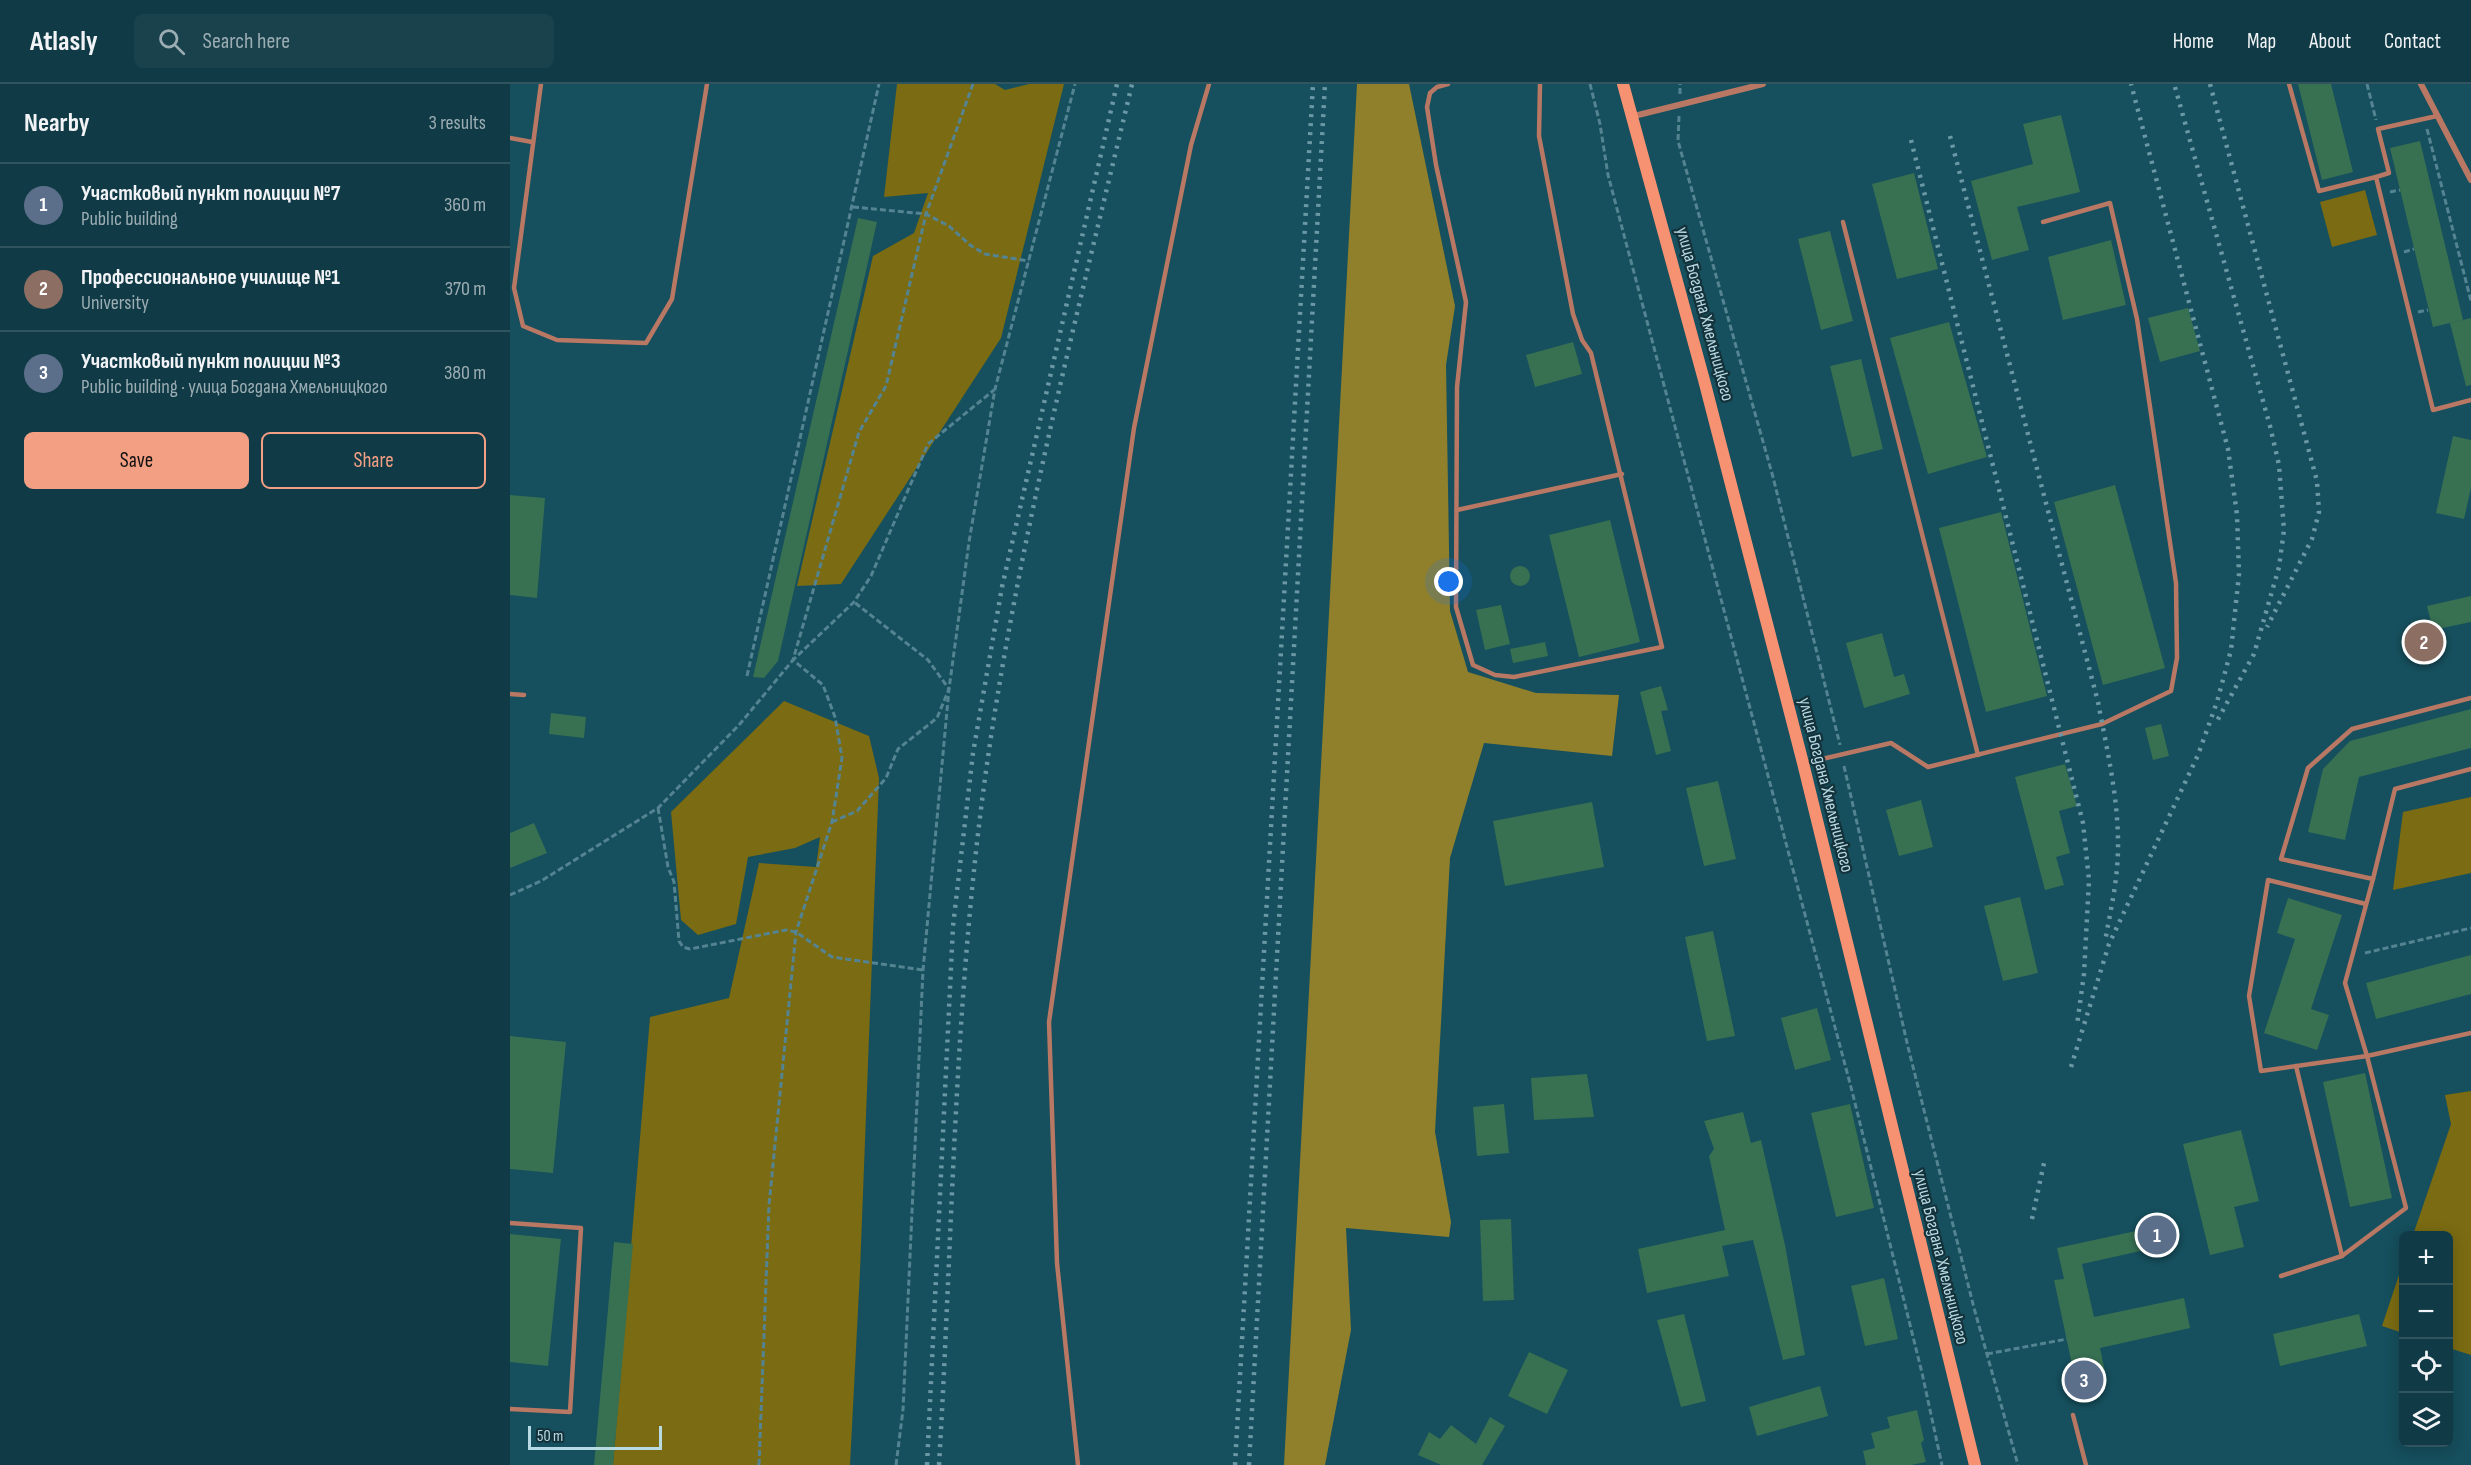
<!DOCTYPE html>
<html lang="en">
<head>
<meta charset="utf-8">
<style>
  body { margin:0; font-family:"Sofia Sans Condensed",sans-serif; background:#19424d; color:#f1f3f6 }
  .controls { position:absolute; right:18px; bottom:18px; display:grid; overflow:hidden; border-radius:9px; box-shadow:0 3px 15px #0003 }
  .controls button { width:54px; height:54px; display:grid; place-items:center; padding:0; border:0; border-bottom:2px solid #30555f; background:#103b46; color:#f1f3f6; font:30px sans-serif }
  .scale { position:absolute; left:18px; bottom:15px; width:134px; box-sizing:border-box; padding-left:6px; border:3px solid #b8dae5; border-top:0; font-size:16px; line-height:21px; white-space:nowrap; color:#b8dae5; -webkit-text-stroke:4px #14323a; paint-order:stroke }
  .you { position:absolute; left:939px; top:498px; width:21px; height:21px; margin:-15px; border:4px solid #fff; border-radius:50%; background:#1a73e8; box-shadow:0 0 0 9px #1a73e833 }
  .badge { display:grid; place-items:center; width:39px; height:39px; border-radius:50%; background:#f39f84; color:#fff; font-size:20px; font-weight:700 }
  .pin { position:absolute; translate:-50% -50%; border:3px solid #fff; box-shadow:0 2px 6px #0006 }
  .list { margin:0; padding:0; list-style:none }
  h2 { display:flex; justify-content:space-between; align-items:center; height:78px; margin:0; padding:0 24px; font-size:26px }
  h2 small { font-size:20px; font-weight:400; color:#9cadb3 }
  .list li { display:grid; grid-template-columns:39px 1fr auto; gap:18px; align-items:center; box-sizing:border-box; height:84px; padding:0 24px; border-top:2px solid #30555f }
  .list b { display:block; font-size:22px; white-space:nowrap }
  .list p { margin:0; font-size:20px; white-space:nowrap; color:#9cadb3 }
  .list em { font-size:20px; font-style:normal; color:#9cadb3 }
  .actions { display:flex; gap:12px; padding:18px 24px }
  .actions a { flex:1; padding:14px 0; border:2px solid #f39f84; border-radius:9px; text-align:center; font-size:21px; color:#f39f84 }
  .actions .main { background:#f39f84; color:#111 }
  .icon { flex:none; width:33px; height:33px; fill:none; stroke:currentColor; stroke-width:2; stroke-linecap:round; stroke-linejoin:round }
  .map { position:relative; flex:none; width:1961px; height:1381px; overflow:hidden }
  header { display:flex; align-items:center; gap:36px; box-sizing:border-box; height:84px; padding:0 30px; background:#103b46; border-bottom:2px solid #30555f }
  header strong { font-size:28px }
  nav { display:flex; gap:33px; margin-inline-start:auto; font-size:21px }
  .search { width:420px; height:54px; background:#19424d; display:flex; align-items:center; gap:15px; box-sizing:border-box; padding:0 21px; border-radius:9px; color:#9cadb3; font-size:22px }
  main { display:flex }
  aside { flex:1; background:#103b46 }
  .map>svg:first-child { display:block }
  .green { fill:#7b6b12 }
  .forest { fill:#91802b }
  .building { fill:#387052 }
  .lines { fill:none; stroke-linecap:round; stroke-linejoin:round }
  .path { stroke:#548491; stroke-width:3; stroke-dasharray:6 3; stroke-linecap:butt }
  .service { stroke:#b87864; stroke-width:4.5 }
  .minor { stroke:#b87864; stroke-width:6 }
  .secondary { stroke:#f69172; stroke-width:12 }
  .rail { stroke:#6b98a5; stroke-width:4.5; stroke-dasharray:3 6; stroke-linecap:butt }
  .labels { text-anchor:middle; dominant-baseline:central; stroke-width:4.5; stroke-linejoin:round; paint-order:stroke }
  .street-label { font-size:18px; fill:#b8dae5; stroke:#14323a }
</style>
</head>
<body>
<header>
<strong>Atlasly</strong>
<div class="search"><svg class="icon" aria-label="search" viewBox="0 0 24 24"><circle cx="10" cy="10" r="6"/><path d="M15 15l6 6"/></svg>Search here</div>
<nav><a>Home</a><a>Map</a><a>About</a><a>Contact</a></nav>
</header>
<main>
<aside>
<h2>Nearby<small>3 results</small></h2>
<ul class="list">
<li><span class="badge" style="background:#5c6f8a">1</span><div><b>Участковый пункт полиции №7</b><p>Public building</p></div><em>360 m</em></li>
<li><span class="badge" style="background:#8d6e63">2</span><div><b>Профессиональное училище №1</b><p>University</p></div><em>370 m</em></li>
<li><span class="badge" style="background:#5c6f8a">3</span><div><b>Участковый пункт полиции №3</b><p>Public building · улица Богдана Хмельницкого</p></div><em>380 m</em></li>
</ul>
<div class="actions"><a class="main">Save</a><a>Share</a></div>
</aside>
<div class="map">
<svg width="1961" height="1381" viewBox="0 0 1961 1381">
  <rect width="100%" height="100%" fill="#164f5d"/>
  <g class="green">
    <path d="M387 0H485L495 6 519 0H554L491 254 331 500 287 502 363 172 404 149 418 109 374 113Z"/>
    <path d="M1855 106 1867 151 1822 163 1810 118Z"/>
    <path d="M274 617 359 652 369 694 350 1187 340 1381H103L140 933 219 914 249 779 306 783 310 753 285 764 238 773 226 840 188 851 171 836 161 728Z"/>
    <path d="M1961 713V789L1883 806 1893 728Z"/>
    <path d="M1961 1007V1271L1939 1264 1938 1152 1903 1151 1941 1040 1935 1011Z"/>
    <path d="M1893 1179V1249L1872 1242Z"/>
  </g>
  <path class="forest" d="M847 0H899L945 222 936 281 940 527 958 588 1026 609 1109 611 1102 672 974 659 940 774 925 1048 941 1138 939 1153 836 1144 841 1246 815 1381H774Z"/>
  <g class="building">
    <path d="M1788 0H1821L1843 88 1812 96Z"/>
    <path d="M1551 31 1570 108 1507 123 1519 166 1482 176 1461 97 1523 80 1513 40Z"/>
    <path d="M1910 57 1953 236 1923 243 1880 64Z"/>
    <path d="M1404 89 1428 185 1387 195 1362 100Z"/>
    <path d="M348 134 367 138 268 577 254 594 243 593Z"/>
    <path d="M1320 147 1343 237 1311 246 1288 155Z"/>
    <path d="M1601 156 1616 221 1553 236 1538 173Z"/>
    <path d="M1678 224 1690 267 1650 278 1638 234Z"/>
    <path d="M1961 234V301L1956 302 1940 239Z"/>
    <path d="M1439 238 1477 373 1418 390 1380 254Z"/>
    <path d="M1063 258 1072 290 1025 303 1016 271Z"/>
    <path d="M1351 275 1373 365 1342 373 1320 282Z"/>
    <path d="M1943 352 1961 356V404L1954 435 1926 429Z"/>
    <path d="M1605 401 1655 584 1593 601 1544 418Z"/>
    <path d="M0 411 35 414 27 514 0 511Z"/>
    <path d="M1491 428 1537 612 1476 628 1429 444Z"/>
    <path d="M1100 436 1130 558 1069 573 1039 451Z"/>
    <circle cx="1010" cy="492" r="10"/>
    <path d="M1961 512V538L1923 546 1917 522Z"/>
    <path d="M991 521 1000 560 975 566 966 526Z"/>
    <path d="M1372 549 1384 593 1394 590 1400 610 1354 624 1336 559Z"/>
    <path d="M1035 558 1038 572 1003 579 1000 565Z"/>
    <path d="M1151 602 1158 626 1151 627 1161 667 1146 671 1130 608Z"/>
    <path d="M1961 625V664L1849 693 1835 756 1798 748 1813 685 1840 657Z"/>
    <path d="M41 629 76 633 74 654 39 650Z"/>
    <path d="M1651 640 1659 672 1643 676 1635 644Z"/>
    <path d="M1555 680 1567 722 1549 727 1560 769 1546 773 1554 801 1535 806 1505 693Z"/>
    <path d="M1208 697 1226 775 1194 782 1176 704Z"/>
    <path d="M1411 716 1423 763 1389 772 1376 726Z"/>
    <path d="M1082 718 1094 783 995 802 983 737Z"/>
    <path d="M24 739 37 769 0 784V749Z"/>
    <path d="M1510 813 1528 889 1493 897 1474 822Z"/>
    <path d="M1778 814 1832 831 1801 925 1819 931 1807 966 1754 949 1785 855 1767 849Z"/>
    <path d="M1203 847 1225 952 1197 957 1175 853Z"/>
    <path d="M1961 871V910L1866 935 1856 899Z"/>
    <path d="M1307 924 1321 976 1285 986 1271 934Z"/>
    <path d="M0 952 56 958 43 1089 0 1085Z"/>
    <path d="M1855 989 1882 1114 1840 1123 1813 998Z"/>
    <path d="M1077 990 1084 1033 1024 1036 1021 994Z"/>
    <path d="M994 1020 999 1069 967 1072 963 1023Z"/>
    <path d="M1340 1020 1364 1124 1326 1133 1301 1029Z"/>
    <path d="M1233 1028 1241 1059 1251 1056 1275 1161 1295 1271 1273 1276 1243 1156 1212 1162 1219 1192 1137 1209 1128 1165 1215 1146 1199 1072 1204 1065 1194 1037Z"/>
    <path d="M1731 1046 1749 1117 1724 1123 1734 1163 1700 1171 1673 1060Z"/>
    <path d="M1001 1135 1004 1216 973 1217 970 1136Z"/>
    <path d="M1649 1142 1653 1162 1572 1180 1584 1233 1674 1214 1680 1244 1590 1264 1597 1297 1567 1304 1544 1196 1554 1195 1547 1164Z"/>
    <path d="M0 1150 51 1155 38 1282 0 1278Z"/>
    <path d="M104 1158 123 1160 103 1381H84Z"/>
    <path d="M1374 1194 1388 1255 1355 1262 1341 1202Z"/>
    <path d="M1174 1230 1196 1317 1171 1323 1147 1236Z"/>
    <path d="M1849 1230 1857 1262 1770 1282 1763 1250Z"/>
    <path d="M1019 1268 1058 1286 1037 1330 998 1312Z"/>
    <path d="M1310 1302 1318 1332 1247 1352 1239 1323Z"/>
    <path d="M1407 1326 1414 1356 1411 1359 1416 1378 1401 1381H1356L1353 1367 1365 1364 1361 1349 1380 1344 1377 1333Z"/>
    <path d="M980 1333 995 1342 972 1381H931L908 1371 919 1348 930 1355 941 1341 966 1360Z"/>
  </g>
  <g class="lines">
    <g class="path">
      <path d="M1080 0 1090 40 1098 91 1342 1007 1412 1289 1432 1381"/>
      <path d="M1857 0 1866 36"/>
      <path d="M1170 10V0"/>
      <path d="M1169 32 1168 57 1263 393 1330 661"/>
      <path d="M1917 45 1961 217"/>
      <path d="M1880 108 1890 106"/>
      <path d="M343 123 416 130 439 142 460 161 475 170 519 177"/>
      <path d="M1894 168 1904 165"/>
      <path d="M1908 228 1918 226"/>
      <path d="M237 592 369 0"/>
      <path d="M1334 682 1398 963 1464 1224 1508 1381"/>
      <path d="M148 724 158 783 164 798 169 857 173 863 180 865 276 846 286 848 322 873 413 886"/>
      <path d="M322 738 347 727 376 694 388 665 427 634 439 605 418 576 344 518"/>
      <path d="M0 811 31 797 148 724 229 641 283 576 349 348 376 302 416 130 463 0"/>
      <path d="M1855 869 1961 844"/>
      <path d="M1477 1270 1557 1255"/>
      <path d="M249 1381 259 1121 286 848 322 738 332 674 325 633 313 601 283 576 344 518 361 492 418 360 484 306"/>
      <path d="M386 1381 393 1326 413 886 439 605 459 458 485 305 565 0"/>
    </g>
    <g class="service">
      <path d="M31 0 4 204 13 242 47 256 136 259 162 215 197 0"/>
      <path d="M938 0 927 3 920 9 917 23 926 81 956 218 947 303 946 523 963 581 985 591 1004 593 1152 563 1081 269 1072 256 1063 230 1029 52 1030 0"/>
      <path d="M1779 0 1809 107 1866 93 1923 326 1961 316"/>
      <path d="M0 54 22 58"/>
      <path d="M1866 93 1879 89 1868 45 1927 32"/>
      <path d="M1333 138 1468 671"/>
      <path d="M947 426 1112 390"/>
      <path d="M0 610 14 611"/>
      <path d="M1295 679 1381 659 1418 683 1592 640 1661 607 1667 574 1666 499 1627 235 1600 119 1533 138"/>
      <path d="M1863 795 1885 705 1961 685"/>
      <path d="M1856 820 1758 796 1739 912 1751 987 1857 972 1961 949"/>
      <path d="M1786 982 1832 1172"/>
      <path d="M0 1139 71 1144 60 1328 0 1325"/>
      <path d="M1771 1192 1832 1172 1896 1124 1857 972 1835 899 1863 795 1771 775 1798 684 1842 645 1961 614"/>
      <path d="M1563 1331 1576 1381"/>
      <path d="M568 1381 547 1179 539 938 624 344 681 61 699 0"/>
    </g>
    <g class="minor">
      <path d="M1911 0 1961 96"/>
      <path d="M1124 32 1253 0"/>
    </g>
    <path class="secondary" d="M1113 0 1194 296 1293 679 1465 1381"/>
    <g class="rail">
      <path d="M1700 0 1807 397 1809 428 1802 455 1757 543"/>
      <path d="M1665 3 1760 342 1769 381 1774 446 1769 483 1744 570 1707 637"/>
      <path d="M1440 52 1588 618C1598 671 1612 729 1607 784 1605 809 1599 834 1595 858"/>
      <path d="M1401 56 1573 739 1579 796 1574 890 1567 941"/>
      <path d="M1561 983 1599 860 1688 671 1707 618 1721 566 1729 490 1727 431 1718 365 1621 0"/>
      <path d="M1522 1135 1534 1079"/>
      <path d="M417 1381 443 842 463 669 492 503 607 0"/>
      <path d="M429 1381C443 1145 444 908 478 673 511 446 569 223 622 0"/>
      <path d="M725 1381 803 0"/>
      <path d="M739 1381 815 0"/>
    </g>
  </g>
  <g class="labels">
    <g class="street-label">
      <text transform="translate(1195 230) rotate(75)">улица Богдана Хмельницкого</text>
      <text transform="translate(1316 701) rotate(76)">улица Богдана Хмельницкого</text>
      <text transform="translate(1431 1173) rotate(76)">улица Богдана Хмельницкого</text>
    </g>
  </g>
</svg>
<div class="controls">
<button>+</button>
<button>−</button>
<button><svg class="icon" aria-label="locate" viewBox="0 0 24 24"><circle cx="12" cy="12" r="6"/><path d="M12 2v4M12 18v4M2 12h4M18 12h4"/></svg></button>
<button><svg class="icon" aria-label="layers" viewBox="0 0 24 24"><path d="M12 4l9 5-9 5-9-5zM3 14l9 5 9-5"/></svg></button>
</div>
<div class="scale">50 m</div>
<div class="you"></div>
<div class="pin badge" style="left:1647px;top:1151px;background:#5c6f8a">1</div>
<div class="pin badge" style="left:1914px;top:558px;background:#8d6e63">2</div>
<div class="pin badge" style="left:1574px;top:1296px;background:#5c6f8a">3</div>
</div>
</main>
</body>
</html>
